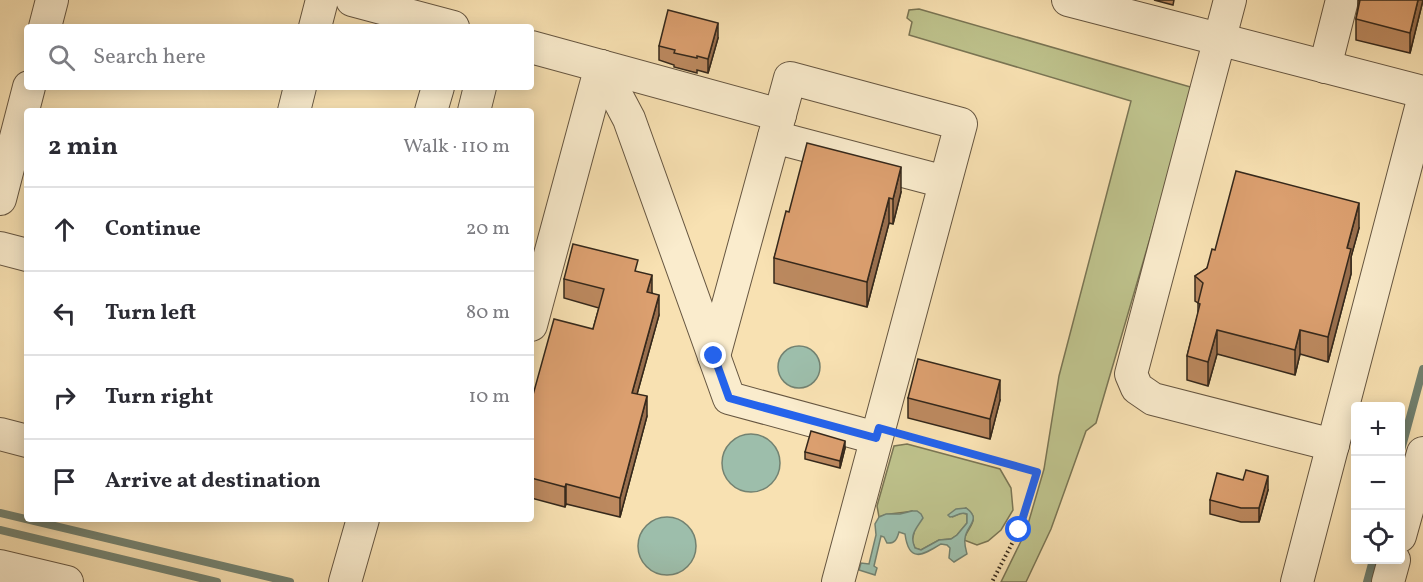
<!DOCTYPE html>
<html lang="en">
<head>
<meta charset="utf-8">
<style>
  body { margin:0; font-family:Vollkorn,serif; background:#f7f7f7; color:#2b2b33 }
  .controls { position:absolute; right:18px; bottom:18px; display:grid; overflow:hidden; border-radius:6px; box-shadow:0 3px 15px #0003 }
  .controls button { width:54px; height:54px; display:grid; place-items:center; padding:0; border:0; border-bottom:2px solid #e1e1e2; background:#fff; color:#2b2b33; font:30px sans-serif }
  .stop { position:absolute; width:18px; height:18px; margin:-14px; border:4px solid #2563eb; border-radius:50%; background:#fff }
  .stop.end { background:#2563eb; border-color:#fff; box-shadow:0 2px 6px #0008 }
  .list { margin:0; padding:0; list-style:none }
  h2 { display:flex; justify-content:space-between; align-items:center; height:78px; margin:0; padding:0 24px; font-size:26px }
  h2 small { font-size:20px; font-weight:400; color:#7c7c81 }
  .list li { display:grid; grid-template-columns:39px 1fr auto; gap:18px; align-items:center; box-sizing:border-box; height:84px; padding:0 24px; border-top:2px solid #e1e1e2 }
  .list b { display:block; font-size:22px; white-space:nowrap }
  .list em { font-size:20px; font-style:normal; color:#7c7c81 }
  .icon { flex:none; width:33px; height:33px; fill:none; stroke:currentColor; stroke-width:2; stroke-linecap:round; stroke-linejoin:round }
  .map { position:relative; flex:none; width:1423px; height:582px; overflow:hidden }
  .search { position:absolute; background:#fff; box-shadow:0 3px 15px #0003; left:24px; top:24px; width:510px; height:66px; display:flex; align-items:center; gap:15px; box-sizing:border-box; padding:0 21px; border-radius:6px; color:#7c7c81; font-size:22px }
  .panel { position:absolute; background:#fff; box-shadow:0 3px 15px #0003; left:24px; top:108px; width:510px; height:414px; border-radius:6px }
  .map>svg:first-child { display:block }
  .green { fill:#bec28c; stroke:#7a7554; stroke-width:1.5 }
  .water { fill:#9dbeab; stroke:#738271; stroke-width:1.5 }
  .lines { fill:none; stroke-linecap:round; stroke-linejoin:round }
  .stream { stroke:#738271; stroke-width:8 }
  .minor-casing { stroke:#665641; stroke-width:34 }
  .path { stroke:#35281b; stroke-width:4; stroke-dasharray:1.5 3; stroke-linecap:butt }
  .minor { stroke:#faeccd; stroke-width:32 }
  .wall { fill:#bc895f; stroke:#35281b; stroke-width:1.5 }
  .shaded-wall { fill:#996f4e; stroke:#35281b; stroke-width:1.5 }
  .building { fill:#db9f6f; stroke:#35281b; stroke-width:1.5 }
  .route { stroke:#2563eb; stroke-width:8 }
</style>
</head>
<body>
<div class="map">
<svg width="1423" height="582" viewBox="0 0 1423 582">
  <rect width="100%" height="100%" fill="#f8e1b2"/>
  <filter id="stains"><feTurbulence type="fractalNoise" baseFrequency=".00333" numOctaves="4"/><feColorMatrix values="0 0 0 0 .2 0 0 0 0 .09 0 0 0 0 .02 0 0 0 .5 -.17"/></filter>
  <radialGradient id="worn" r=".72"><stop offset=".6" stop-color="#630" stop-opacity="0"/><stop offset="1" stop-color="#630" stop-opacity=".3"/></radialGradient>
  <g class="green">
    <path d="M919 9 1194 88 1096 423 1086 431 1051 529 1026 582H1001L1026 531 1044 469 1059 376 1131 101 909 35 912 22 907 18 909 10Z"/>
    <path d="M907 444 1000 469 1011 488 1013 510 1001 530 988 541 977 545 964 540C967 527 982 520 966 508L952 517C958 514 961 512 967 514V523L957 535 951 539 939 540 921 550 915 548 912 541 914 533 912 511C901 514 889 512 879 517L877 506 894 446Z"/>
  </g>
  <g class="water">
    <circle cx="799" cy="367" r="21"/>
    <circle cx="751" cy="463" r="29"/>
    <path d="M966 508C983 520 965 526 965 539 964 544 966 550 967 554L954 562 949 558 950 548 947 545 941 544C923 555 909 564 905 534L899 532C897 539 895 544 887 543L884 537 881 536 874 566 877 568 875 575 859 570 861 563 869 564 876 535 875 524 879 517 886 514H900L912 511H917L921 514 923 518C916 529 909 535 915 548L921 550 939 540 951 539 957 535 967 523V514C959 511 957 517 950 517L948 515 956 509Z"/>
    <circle cx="667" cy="546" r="29"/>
  </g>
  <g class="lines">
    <g class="stream">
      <path d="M1400 454 1423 369"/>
      <path d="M0 513 290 582"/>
      <path d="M0 530 217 582"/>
      <path d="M1367 582 1373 560"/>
    </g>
    <g class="minor-casing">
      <g id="minor">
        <path d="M352 0 453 27"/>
        <path d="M1068 0 1423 92"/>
        <path d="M1230 0 1131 374 1137 388 1153 399 1333 445"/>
        <path d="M45 27 52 0"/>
        <path d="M315 27 322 0"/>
        <path d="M531 47 780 115"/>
        <path d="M601 66 629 119 729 398 876 438"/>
        <path d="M1325 67 1342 0"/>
        <path d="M294 111 300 87"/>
        <path d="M431 111 438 87"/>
        <path d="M474 111 480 87"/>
        <path d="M774 137 945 182"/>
        <path d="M0 199 29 87"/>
        <path d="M0 248 27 255"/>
        <path d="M531 325 601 66"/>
        <path d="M714 356 790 78 961 124 838 582"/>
        <path d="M0 434 27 441"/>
        <path d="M1400 536 1423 453"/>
        <path d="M0 566 67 582"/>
        <path d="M345 582 363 519"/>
        <path d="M1297 582 1423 100"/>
        <path d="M1388 582 1394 560"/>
      </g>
    </g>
    <path class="path" d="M906 436 1037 472 1019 530 992 582"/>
    <use href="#minor" class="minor"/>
  </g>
  <g class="wall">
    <path d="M1154 0H1174L1173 5Z"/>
    <path d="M1358 0H1423L1410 53 1356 40V19L1358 8Z"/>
    <path d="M718 38 708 73 697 70V73L674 67V65L659 60V46Z"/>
    <path d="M901 192 893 224 889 223 867 307 774 283V258L789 212Z"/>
    <path d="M1359 228 1351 257V274L1328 362 1300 354 1295 375 1217 354 1208 386 1187 380V356L1198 314V303L1195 301V276L1207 268 1215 250Z"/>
    <path d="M638 272 652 293 659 315 637 394 647 416 620 517 566 504 565 507 531 498V402L593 329 599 308 564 298V279Z"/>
    <path d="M908 398 1000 400 990 439 908 418Z"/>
    <path d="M845 448 840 468 805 459V452Z"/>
    <path d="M1268 490 1259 522H1241L1210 514V500Z"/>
  </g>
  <g class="shaded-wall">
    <path d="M1418 0H1423L1410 53V33Z"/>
    <path d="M718 23V38L708 73V59Z"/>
    <path d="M901 167V192L893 224V199Z"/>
    <path d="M889 198V223L867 307V282Z"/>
    <path d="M1359 203V228L1351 257V274L1328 362V337L1347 248Z"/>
    <path d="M652 275V295L647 292Z"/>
    <path d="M659 295V315L632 412V393Z"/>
    <path d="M1217 330V354L1208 386V362Z"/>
    <path d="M1300 330V354L1295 375V350Z"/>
    <path d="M1000 380V400L990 439V419Z"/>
    <path d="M647 396V416L620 517V498Z"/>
    <path d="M845 441V448L840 468V461Z"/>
    <path d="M1268 476V490L1259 522V508Z"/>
    <path d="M566 484V504L565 507V487Z"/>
  </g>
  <g class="building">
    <path d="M1360 0H1418L1410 33 1356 19Z"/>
    <path d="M668 10 718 23 708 59 697 56V58L674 53 675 50 659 46Z"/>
    <path d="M807 143 901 167 893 199 889 198 867 282 774 258 786 211 789 212Z"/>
    <path d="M1236 171 1359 203 1347 248 1351 249 1328 337 1300 330 1295 350 1217 330 1208 362 1187 356 1200 304 1198 303 1203 283 1195 276 1207 268 1212 249 1215 250Z"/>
    <path d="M573 244 638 260 635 271 652 275 647 292 659 295 632 393 647 396 620 498 566 484 565 487 531 478V402L554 319 593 329 604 289 564 279Z"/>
    <path d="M918 359 1000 380 990 419 908 398Z"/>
    <path d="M811 431 845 441 840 461 805 452Z"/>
    <path d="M1246 470 1268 476 1259 508H1241L1210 500 1217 473 1243 480Z"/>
  </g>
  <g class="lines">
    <path class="route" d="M714 356 729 398 876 438 879 428 1037 472 1019 530"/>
  </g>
  <rect width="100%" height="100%" filter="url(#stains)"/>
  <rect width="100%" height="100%" fill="url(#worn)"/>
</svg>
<div class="controls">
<button>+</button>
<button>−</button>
<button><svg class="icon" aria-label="locate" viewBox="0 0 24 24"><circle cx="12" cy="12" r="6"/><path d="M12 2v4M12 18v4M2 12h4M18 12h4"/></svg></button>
</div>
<div class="stop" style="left:1019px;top:530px"></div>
<div class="stop end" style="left:714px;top:356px"></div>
<div class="search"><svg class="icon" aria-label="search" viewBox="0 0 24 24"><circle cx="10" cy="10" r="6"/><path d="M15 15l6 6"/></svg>Search here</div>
<section class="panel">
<h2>2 min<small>Walk · 110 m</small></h2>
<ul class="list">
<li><svg class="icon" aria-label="ahead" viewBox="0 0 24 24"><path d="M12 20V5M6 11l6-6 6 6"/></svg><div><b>Continue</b></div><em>20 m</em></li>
<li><svg class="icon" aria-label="left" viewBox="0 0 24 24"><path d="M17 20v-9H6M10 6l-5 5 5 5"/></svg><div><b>Turn left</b></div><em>80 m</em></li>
<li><svg class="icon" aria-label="right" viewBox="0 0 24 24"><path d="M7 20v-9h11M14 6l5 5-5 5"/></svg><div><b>Turn right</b></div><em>10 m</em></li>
<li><svg class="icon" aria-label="arrive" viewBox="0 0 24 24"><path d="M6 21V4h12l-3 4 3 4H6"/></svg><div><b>Arrive at destination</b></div></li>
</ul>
</section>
</div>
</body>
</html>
